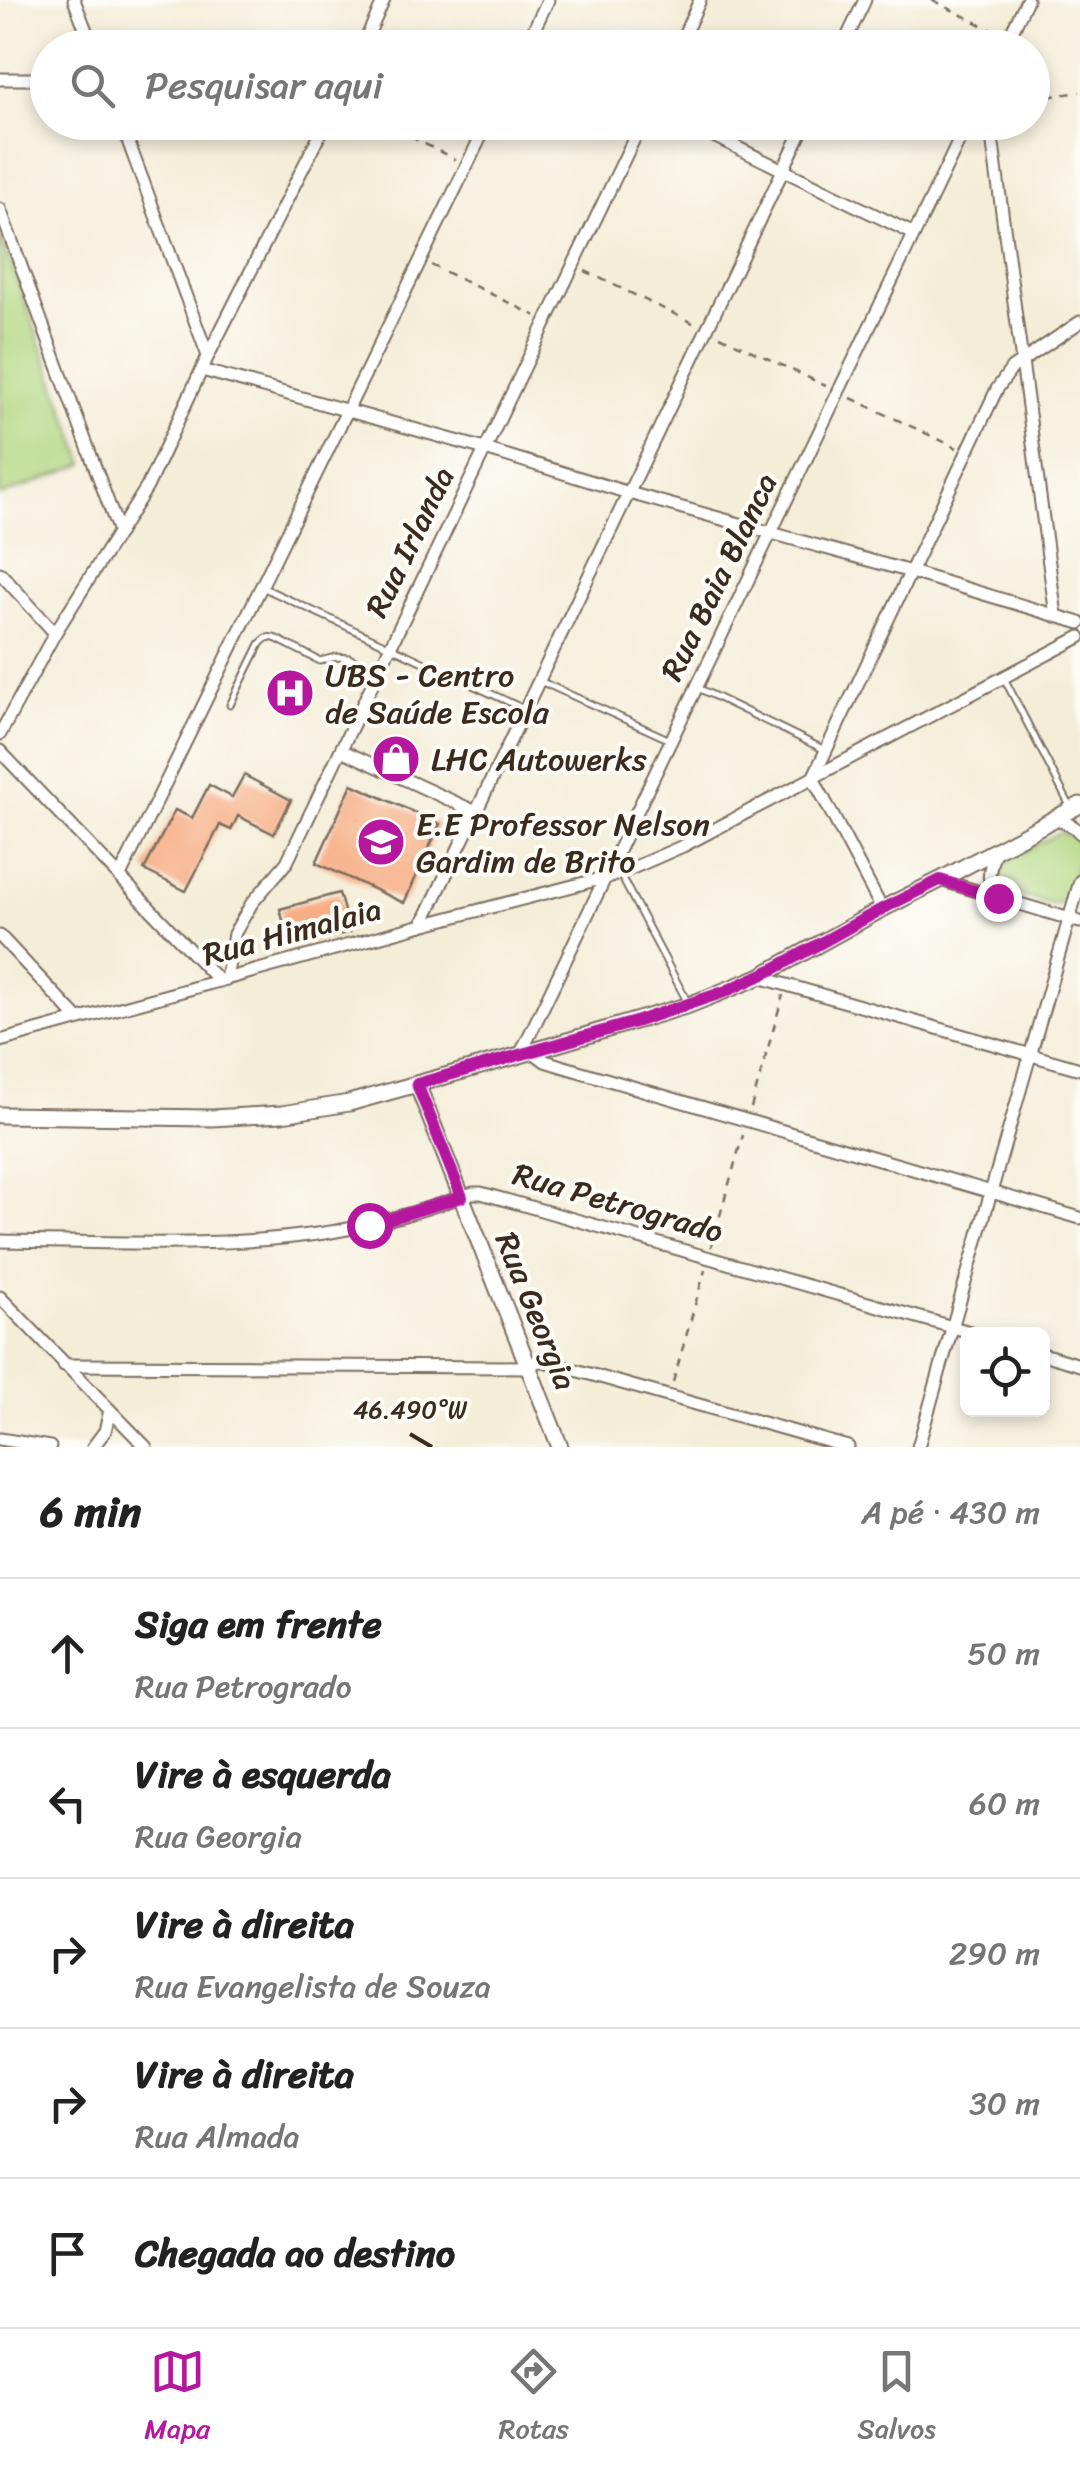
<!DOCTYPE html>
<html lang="pt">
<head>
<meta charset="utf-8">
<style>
  body { margin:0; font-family:Sriracha,sans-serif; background:#f2f2f2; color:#222 }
  .controls { position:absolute; right:30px; bottom:30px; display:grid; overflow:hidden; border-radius:15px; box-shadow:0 5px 15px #0003 }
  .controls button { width:90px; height:90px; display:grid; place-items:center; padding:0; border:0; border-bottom:2px solid #e0e0e0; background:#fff; color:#222; font:50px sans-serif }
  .stop { position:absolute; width:30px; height:30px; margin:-22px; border:8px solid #b5179e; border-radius:50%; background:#fff }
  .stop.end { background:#b5179e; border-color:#fff; box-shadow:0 2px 10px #0008 }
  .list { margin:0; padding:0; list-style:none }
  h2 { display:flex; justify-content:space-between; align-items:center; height:130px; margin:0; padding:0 40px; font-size:42px }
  h2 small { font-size:32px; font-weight:400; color:#767676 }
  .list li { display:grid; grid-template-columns:65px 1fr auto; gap:30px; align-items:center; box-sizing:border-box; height:150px; padding:0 40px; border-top:2px solid #e0e0e0 }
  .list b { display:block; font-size:38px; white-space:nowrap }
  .list p { margin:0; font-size:32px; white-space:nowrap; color:#767676 }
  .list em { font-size:32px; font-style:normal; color:#767676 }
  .icon { flex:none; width:55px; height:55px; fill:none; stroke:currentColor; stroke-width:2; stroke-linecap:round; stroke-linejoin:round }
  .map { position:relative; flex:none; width:1080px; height:1447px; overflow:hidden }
  .search { position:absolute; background:#fff; box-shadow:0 5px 15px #0003; left:30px; right:30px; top:30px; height:110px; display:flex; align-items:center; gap:25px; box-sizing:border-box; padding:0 35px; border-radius:55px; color:#767676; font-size:38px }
  .sheet { height:880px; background:#fff }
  nav { display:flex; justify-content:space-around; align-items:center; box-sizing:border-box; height:140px; border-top:2px solid #e0e0e0; background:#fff; font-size:28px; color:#767676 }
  nav a { display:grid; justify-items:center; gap:5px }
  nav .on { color:#b5179e }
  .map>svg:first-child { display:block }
  .green { fill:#b2d781; stroke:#768050; stroke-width:2.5 }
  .building { fill:#f7ae85 }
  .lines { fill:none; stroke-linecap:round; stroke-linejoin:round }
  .lane-casing { stroke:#7c6e5f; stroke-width:9 }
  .street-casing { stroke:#7c6e5f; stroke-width:15 }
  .secondary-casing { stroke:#7c6e5f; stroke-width:19 }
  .path { stroke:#7c6e5f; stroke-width:2.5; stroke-dasharray:8 8; stroke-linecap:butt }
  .lane { stroke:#fff; stroke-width:5 }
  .street { stroke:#fff; stroke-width:11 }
  .secondary { stroke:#fff; stroke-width:15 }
  .route { stroke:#b5179e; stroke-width:12 }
  .ticks { fill:none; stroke:#3b2a1e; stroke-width:4 }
  .labels { text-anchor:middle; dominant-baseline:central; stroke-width:8; stroke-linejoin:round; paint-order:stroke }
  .street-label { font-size:32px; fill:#3b2a1e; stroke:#fdfcf7 }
  .poi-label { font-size:32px; fill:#3b2a1e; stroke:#fdfcf7; text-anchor:start }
  .ticks-label { font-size:25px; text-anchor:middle; fill:#3b2a1e; stroke:#fdfcf7; stroke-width:8; stroke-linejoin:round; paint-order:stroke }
</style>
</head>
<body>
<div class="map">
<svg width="1080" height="1447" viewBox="0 0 1080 1447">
  <rect width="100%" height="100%" fill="#fdfcf7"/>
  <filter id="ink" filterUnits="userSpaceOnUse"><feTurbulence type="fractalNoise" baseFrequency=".01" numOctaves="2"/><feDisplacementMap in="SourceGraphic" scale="20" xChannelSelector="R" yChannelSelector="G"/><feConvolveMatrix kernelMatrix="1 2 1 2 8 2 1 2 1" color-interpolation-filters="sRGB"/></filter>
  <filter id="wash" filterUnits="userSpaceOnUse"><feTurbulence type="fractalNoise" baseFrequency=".0048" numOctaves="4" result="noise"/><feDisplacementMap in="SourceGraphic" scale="40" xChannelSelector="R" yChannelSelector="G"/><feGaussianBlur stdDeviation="2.25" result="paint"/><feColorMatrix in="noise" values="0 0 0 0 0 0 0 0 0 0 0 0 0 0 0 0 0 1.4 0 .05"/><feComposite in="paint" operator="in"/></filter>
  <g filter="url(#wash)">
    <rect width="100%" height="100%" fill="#f4edd8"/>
    <g class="green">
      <path d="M0 234 85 464 0 496Z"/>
      <path d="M1058 833H1064L1076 838 1080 854 1064 902C1053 907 1044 902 1032 899 1012 893 988 889 1004 863Z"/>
    </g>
    <g id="blocks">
      <g class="building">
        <path d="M244 775 291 800 274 834 238 816 231 830 220 825 186 891 144 870 175 810 192 818 209 785 232 797Z"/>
        <path d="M352 784 440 824 404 903 316 863Z"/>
        <path d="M339 893 350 932 290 947 280 909Z"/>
      </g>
    </g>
  </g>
  <g filter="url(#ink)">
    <use href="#blocks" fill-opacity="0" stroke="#7c6e5f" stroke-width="2.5"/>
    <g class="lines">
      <g class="lane-casing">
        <g id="lane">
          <path d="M264 588 524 709"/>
          <path d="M1005 680 1071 808"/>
          <path d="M542 682 668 739"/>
          <path d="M698 688 823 749"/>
          <path d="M230 705 260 644C266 637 269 636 277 639L320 661 336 657 349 658 376 671"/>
          <path d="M621 876 688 1003"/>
        </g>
      </g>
      <g class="street-casing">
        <g id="street">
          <path d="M74 0 93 48"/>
          <path d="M362 48 384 0"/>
          <path d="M525 48 548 0"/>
          <path d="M678 48 700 0"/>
          <path d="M842 48 865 0"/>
          <path d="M1004 48 1027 0"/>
          <path d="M0 79H48"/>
          <path d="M121 122 208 356"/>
          <path d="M685 122 914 234"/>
          <path d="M990 122 1056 616"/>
          <path d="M0 209 119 532"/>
          <path d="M202 370 485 449 629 493 911 572 1080 623"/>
          <path d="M0 573 55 633"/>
          <path d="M0 734 55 633 147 487 208 356 326 122"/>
          <path d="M341 750 476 812"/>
          <path d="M0 751 219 981"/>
          <path d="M1056 818 1074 827 1080 833"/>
          <path d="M995 851C989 870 985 883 998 898"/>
          <path d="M120 876 488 122"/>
          <path d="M940 880 1080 922"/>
          <path d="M882 909 813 778 997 389 1012 368 1080 322"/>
          <path d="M422 925 806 122"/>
          <path d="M0 936 78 1019"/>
          <path d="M759 977 1080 1069"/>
          <path d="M226 979 234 934 252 903 287 862 642 122"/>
          <path d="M0 1041 422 925 619 874 683 846 1080 637"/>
          <path d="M532 1051 545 1061 561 1066 1080 1218"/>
          <path d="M520 1055 968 122"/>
          <path d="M0 1241C110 1242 222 1249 331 1232 380 1224 426 1209 473 1193H481L977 1334"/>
          <path d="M0 1297 146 1447"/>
          <path d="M1042 1354 1080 1365"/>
          <path d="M64 1365 528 1367 540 1360 848 1447"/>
          <path d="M0 1439 50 1447"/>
          <path d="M93 1447 105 1431 110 1410"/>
          <path d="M918 1447 1080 881"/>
        </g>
      </g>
      <g class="secondary-casing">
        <g id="secondary">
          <path d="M417 1084 560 1447"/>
          <path d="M0 1115 212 1118 282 1114 349 1103 520 1055 689 1005 759 977 882 909 940 880 1080 805"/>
        </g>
      </g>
      <g class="path">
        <path d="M932 0 998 33"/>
        <path d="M1032 99 1080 92"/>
        <path d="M382 122 456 160"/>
        <path d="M431 265 536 316"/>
        <path d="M585 271 695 324"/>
        <path d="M720 336 826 386"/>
        <path d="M851 398 957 448"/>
        <path d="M751 1108 783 995"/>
        <path d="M711 1247 743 1135"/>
        <path d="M673 1382 705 1270"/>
      </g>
      <use href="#lane" class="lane"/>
      <use href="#street" class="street"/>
      <use href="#secondary" class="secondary"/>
    </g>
  </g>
  <g class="lines" filter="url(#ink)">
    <path class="route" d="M369 1225 462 1197 417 1084 635 1022 724 992 772 970 882 909 940 880 998 898"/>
  </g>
  <path class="ticks" d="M410 1434 432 1447"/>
  <defs>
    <g id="hospital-disc" transform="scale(2.5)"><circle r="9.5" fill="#b5179e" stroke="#fdfcf7"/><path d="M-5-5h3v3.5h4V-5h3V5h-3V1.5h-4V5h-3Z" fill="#fff"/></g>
    <g id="shop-disc" transform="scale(2.5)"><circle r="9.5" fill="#b5179e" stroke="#fdfcf7"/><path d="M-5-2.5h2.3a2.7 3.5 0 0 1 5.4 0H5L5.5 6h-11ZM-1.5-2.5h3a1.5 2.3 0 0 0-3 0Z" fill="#fff"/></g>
    <g id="school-disc" transform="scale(2.5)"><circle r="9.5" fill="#b5179e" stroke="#fdfcf7"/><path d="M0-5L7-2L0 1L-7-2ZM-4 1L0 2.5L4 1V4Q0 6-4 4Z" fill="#fff"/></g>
  </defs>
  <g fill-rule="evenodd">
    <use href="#hospital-disc" x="290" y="693"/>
    <use href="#shop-disc" x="396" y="759"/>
    <use href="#school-disc" x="381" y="842"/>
  </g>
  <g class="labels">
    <g class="street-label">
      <text transform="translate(410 542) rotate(-64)">Rua Irlanda</text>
      <text transform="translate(719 577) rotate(-64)">Rua Baia Blanca</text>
      <text transform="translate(292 932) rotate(-15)">Rua Himalaia</text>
      <text transform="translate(618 1203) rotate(16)">Rua Petrogrado</text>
      <text transform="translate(536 1311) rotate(68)">Rua Georgia</text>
    </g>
    <g class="poi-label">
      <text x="325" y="675">UBS - Centro<tspan x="325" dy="37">de Saúde Escola</tspan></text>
      <text x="431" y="759">LHC Autowerks</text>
      <text x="416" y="824">E.E Professor Nelson<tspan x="416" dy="37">Gardim de Brito</tspan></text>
    </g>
  </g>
  <g class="ticks-label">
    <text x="410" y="1418">46.490°W</text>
  </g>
</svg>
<div class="controls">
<button><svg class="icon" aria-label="locate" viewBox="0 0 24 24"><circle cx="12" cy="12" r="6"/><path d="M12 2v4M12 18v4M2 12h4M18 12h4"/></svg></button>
</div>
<div class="stop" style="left:369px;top:1225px"></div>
<div class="stop end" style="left:998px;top:898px"></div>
<div class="search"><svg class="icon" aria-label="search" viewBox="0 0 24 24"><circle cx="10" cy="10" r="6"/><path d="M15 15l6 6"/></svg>Pesquisar aqui</div>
</div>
<section class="sheet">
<h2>6 min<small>A pé · 430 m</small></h2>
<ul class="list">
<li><svg class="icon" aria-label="ahead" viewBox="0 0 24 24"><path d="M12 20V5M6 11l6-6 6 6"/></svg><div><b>Siga em frente</b><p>Rua Petrogrado</p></div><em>50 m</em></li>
<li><svg class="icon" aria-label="left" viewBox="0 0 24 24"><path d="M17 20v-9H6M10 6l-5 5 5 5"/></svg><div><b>Vire à esquerda</b><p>Rua Georgia</p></div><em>60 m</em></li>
<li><svg class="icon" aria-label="right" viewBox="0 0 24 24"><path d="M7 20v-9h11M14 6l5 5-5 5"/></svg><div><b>Vire à direita</b><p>Rua Evangelista de Souza</p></div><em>290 m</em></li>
<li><svg class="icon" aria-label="right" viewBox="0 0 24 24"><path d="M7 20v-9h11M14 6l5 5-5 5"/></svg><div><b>Vire à direita</b><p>Rua Almada</p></div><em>30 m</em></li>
<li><svg class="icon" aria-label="arrive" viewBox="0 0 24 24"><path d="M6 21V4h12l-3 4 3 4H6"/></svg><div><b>Chegada ao destino</b></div></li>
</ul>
</section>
<nav>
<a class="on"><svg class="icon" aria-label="map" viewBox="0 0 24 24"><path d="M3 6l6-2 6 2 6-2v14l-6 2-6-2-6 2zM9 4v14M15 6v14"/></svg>Mapa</a>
<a><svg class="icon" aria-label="directions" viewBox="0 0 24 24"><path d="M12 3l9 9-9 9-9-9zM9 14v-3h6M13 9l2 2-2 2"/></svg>Rotas</a>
<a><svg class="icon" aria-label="saved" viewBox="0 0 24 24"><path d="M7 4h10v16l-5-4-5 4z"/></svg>Salvos</a>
</nav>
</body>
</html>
